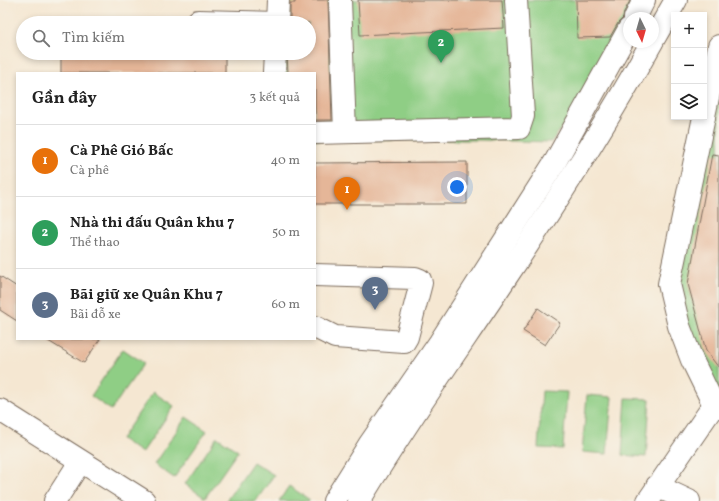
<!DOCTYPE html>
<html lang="vi">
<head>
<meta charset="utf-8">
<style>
  body { margin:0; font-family:Vollkorn,serif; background:#f6f6f6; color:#222 }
  .controls { position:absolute; right:12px; top:12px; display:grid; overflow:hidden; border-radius:0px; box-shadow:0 2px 6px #0003 }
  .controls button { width:36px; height:36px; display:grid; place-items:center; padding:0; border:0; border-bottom:1px solid #e0e0e0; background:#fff; color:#222; font:20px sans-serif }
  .compass { position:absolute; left:623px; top:12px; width:36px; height:36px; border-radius:50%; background:#fff; box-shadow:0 2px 6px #0003; rotate:175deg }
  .you { position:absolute; left:457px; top:187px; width:14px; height:14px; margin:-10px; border:3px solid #fff; border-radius:50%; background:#1a73e8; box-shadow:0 0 0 6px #1a73e833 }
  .badge { display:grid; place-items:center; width:26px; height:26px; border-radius:50%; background:#c8321e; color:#fff; font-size:13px; font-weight:700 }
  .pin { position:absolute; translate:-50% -33px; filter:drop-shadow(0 1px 2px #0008) }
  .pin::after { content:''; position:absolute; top:21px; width:14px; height:12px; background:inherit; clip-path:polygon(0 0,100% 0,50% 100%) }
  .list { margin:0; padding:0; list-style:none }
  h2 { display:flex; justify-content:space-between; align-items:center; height:52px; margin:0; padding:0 16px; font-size:17px }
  h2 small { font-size:13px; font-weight:400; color:#767676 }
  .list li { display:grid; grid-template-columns:26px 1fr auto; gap:12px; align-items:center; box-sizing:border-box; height:72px; padding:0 16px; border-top:1px solid #e0e0e0 }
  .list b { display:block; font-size:15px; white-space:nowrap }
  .list p { margin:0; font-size:13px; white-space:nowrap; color:#767676 }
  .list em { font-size:13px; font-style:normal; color:#767676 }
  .icon { flex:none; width:22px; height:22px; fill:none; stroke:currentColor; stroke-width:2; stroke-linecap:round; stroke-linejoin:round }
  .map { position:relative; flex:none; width:719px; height:501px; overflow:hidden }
  .search { position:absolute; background:#fff; box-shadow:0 2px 6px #0003; left:16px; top:16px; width:300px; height:44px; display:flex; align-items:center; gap:10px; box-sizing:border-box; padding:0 14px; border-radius:22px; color:#767676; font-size:15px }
  .panel { position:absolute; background:#fff; box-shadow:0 2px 6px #0003; left:16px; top:72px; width:300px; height:268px; border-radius:0px }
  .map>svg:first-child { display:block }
  .green { fill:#8fce85; stroke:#657c52 }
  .building { fill:#e5b698 }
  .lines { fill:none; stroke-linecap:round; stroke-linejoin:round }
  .minor-casing { stroke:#7c6c5d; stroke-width:24 }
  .minor { stroke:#fff; stroke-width:22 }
</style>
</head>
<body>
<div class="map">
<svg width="719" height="501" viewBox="0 0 719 501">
  <rect width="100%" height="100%" fill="#f7f3e8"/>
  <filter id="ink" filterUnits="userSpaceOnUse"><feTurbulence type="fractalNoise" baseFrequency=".025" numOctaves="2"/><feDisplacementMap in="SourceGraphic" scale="8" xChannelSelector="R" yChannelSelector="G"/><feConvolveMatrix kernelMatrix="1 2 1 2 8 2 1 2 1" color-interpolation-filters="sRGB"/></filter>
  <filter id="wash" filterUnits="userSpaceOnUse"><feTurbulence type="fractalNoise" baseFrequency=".012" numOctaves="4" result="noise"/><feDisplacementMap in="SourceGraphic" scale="16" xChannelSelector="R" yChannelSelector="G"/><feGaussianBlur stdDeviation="0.9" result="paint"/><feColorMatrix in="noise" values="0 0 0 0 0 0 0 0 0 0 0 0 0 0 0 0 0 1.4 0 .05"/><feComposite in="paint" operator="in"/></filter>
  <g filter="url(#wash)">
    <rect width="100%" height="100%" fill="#f5e7d2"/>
    <g class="green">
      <path d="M283 0H638L578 106 551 142 482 140H315V73H279L280 53H309V23H281Z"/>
      <path d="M719 50V408L679 326 685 207Z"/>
      <path d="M123 349 144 363 111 410 91 396Z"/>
      <path d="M542 391 567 392 563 449 538 448Z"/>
      <path d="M153 392 174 406 142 453 121 439Z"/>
      <path d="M587 395 612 397 607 454 582 452Z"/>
      <path d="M626 398 650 399 646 457 622 455Z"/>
      <path d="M186 417 207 431 174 478 154 464Z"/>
      <path d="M217 437 238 451 205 498 185 484Z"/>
      <path d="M253 462 274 475 256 501H226Z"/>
      <path d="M289 486 310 500 309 501H279Z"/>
    </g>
    <g id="blocks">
      <g class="building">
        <path d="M295 0H328L332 120H315V73H288L287 53H309V23H290V3H295Z"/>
        <path d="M358 0H502L504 28 360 35Z"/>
        <path d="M576 0H630V1L624 12 623 18 618 23 610 37 577 38Z"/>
        <rect x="61" y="53" width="164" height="20"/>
        <path d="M712 154 719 155V368L706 351 688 284Z"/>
        <path d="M467 162V204H315V163Z"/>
        <path d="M0 276 17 287V321L0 310Z"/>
        <path d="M538 308 560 323 545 345 523 331Z"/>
        <path d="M45 339H100L84 363Z"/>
      </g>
    </g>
  </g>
  <g filter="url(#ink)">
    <use href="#blocks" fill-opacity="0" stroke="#7c6c5d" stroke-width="1"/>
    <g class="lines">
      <g class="minor-casing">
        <g id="minor">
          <path d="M340 0 345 132"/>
          <path d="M635 18 644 0"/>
          <path d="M198 21 277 23"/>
          <path d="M277 23 278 0"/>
          <path d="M653 40 676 0"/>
          <path d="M274 73 275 53"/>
          <path d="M704 116 719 46"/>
          <path d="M704 117 669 284 679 326 692 360 714 405 719 407"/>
          <path d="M315 133 519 128 523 116 516 0"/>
          <path d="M315 275 415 278 420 280 421 283 407 337 404 342 335 337 315 327"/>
          <path d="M0 410 144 501"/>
          <path d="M657 486 689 501"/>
          <path d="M55 501 80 462"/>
          <path d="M334 501 369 445 440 342 555 162 629 29"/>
          <path d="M359 501C405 424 457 351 507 276 558 200 607 122 652 42"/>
          <path d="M648 501 714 405"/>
        </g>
      </g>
      <use href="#minor" class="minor"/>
    </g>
  </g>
</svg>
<div class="controls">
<button>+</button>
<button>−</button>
<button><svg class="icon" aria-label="layers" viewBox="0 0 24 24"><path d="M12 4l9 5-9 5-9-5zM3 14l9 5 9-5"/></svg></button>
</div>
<svg class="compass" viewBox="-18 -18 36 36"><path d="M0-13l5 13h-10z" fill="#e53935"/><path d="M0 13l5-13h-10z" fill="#767676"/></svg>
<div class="you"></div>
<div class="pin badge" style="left:347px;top:210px;background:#e8710a">1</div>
<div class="pin badge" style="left:441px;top:63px;background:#2e9e5b">2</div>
<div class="pin badge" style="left:375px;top:310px;background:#5c6f8a">3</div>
<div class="search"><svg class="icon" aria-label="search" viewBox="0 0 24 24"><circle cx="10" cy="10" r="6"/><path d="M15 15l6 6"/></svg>Tìm kiếm</div>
<section class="panel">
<h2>Gần đây<small>3 kết quả</small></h2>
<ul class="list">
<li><span class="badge" style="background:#e8710a">1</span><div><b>Cà Phê Gió Bấc</b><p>Cà phê</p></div><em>40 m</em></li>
<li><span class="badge" style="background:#2e9e5b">2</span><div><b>Nhà thi đấu Quân khu 7</b><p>Thể thao</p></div><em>50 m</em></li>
<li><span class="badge" style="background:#5c6f8a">3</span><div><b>Bãi giữ xe Quân Khu 7</b><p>Bãi đỗ xe</p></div><em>60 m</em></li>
</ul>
</section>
</div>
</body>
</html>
